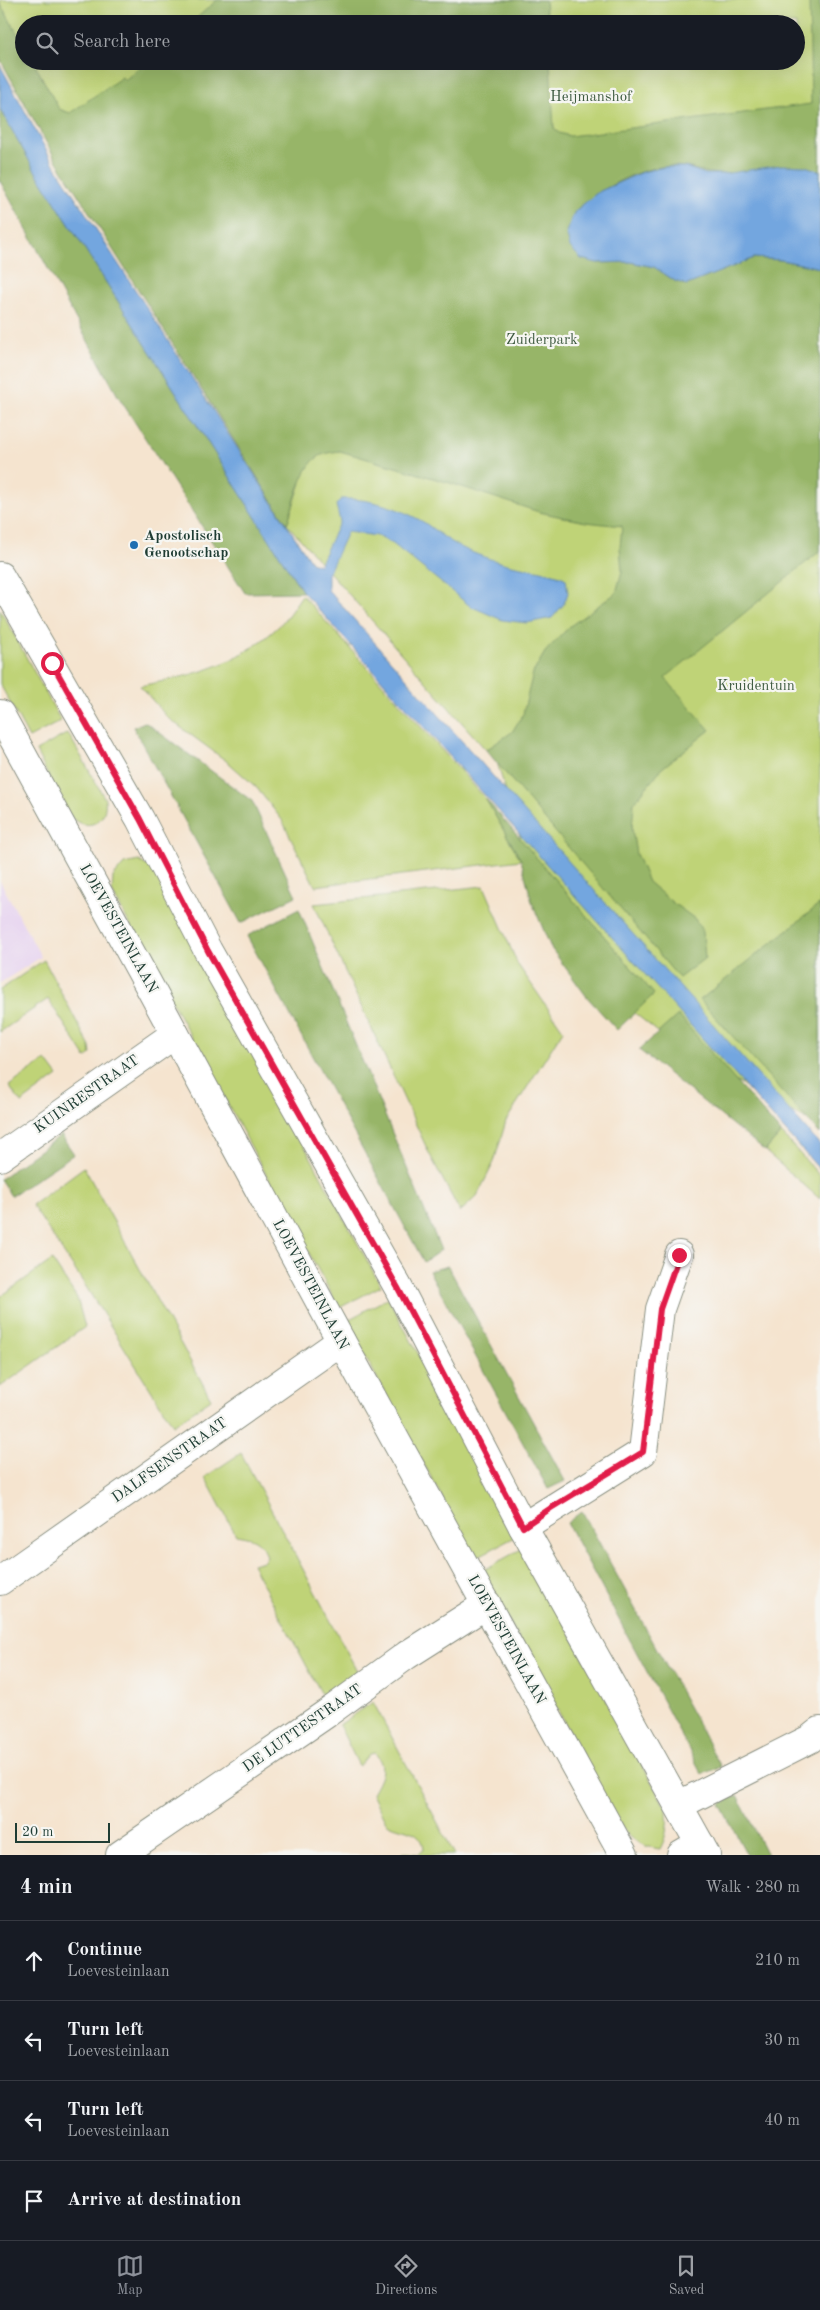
<!DOCTYPE html>
<html lang="en">
<head>
<meta charset="utf-8">
<style>
  body { margin:0; font-family:"Old Standard TT",serif; background:#20242c; color:#f1f3f6 }
  .scale { position:absolute; left:15px; bottom:12px; width:95px; box-sizing:border-box; padding-left:5px; border:2px solid #1f3d34; border-top:0; font-size:14px; line-height:18px; white-space:nowrap; color:#1f3d34; -webkit-text-stroke:4px #f6f6f2; paint-order:stroke }
  .stop { position:absolute; width:15px; height:15px; margin:-11px; border:4px solid #e11d48; border-radius:50%; background:#fff }
  .stop.end { background:#e11d48; border-color:#fff; box-shadow:0 1px 5px #0008 }
  .list { margin:0; padding:0; list-style:none }
  h2 { display:flex; justify-content:space-between; align-items:center; height:65px; margin:0; padding:0 20px; font-size:21px }
  h2 small { font-size:16px; font-weight:400; color:#9ea1a6 }
  .list li { display:grid; grid-template-columns:32px 1fr auto; gap:15px; align-items:center; box-sizing:border-box; height:80px; padding:0 20px; border-top:1px solid #363941 }
  .list b { display:block; font-size:19px; white-space:nowrap }
  .list p { margin:0; font-size:16px; white-space:nowrap; color:#9ea1a6 }
  .list em { font-size:16px; font-style:normal; color:#9ea1a6 }
  .icon { flex:none; width:28px; height:28px; fill:none; stroke:currentColor; stroke-width:2; stroke-linecap:round; stroke-linejoin:round }
  .map { position:relative; flex:none; width:820px; height:1855px; overflow:hidden }
  .search { position:absolute; background:#171b24; box-shadow:0 5px 20px #0002; left:15px; right:15px; top:15px; height:55px; display:flex; align-items:center; gap:12px; box-sizing:border-box; padding:0 18px; border-radius:28px; color:#9ea1a6; font-size:19px }
  .sheet { height:385px; background:#171b24 }
  nav { display:flex; justify-content:space-around; align-items:center; box-sizing:border-box; height:70px; border-top:1px solid #363941; background:#171b24; font-size:14px; color:#9ea1a6 }
  nav a { display:grid; justify-items:center; gap:2px }
  nav .on { color:#8c9099 }
  .map>svg:first-child { display:block }
  .built { fill:#e6d2f0 }
  .green { fill:#bfd377; stroke:#6f8856; fill-rule:evenodd }
  .forest { fill:#97b568; stroke:#5b794e }
  .water { fill:#73a6df; stroke:#49728a }
  .lines { fill:none; stroke-linecap:round; stroke-linejoin:round }
  .minor-casing { stroke:#8a9082; stroke-width:30 }
  .secondary-casing { stroke:#8a9082; stroke-width:30 }
  .minor { stroke:#fff; stroke-width:28 }
  .secondary { stroke:#fff; stroke-width:28 }
  .route { stroke:#e11d48; stroke-width:6 }
  .poi-dot { fill:#1f6fb2; stroke:#f6f6f2; stroke-width:2 }
  .labels { text-anchor:middle; dominant-baseline:central; stroke-width:4.5; stroke-linejoin:round; paint-order:stroke }
  .park-label { font-size:15px; fill:#3f5b41; stroke:#f6f6f2 }
  .poi-label { font-size:15px; font-weight:bold; fill:#1f3d34; stroke:#f6f6f2; text-anchor:start }
  .street-label { font-size:15px; fill:#1f3d34; stroke:#f6f6f2 }
</style>
</head>
<body>
<div class="map">
<svg width="820" height="1855" viewBox="0 0 820 1855">
  <rect width="100%" height="100%" fill="#f6f6f2"/>
  <filter id="ink" filterUnits="userSpaceOnUse"><feTurbulence type="fractalNoise" baseFrequency=".02" numOctaves="2"/><feDisplacementMap in="SourceGraphic" scale="10" xChannelSelector="R" yChannelSelector="G"/><feConvolveMatrix kernelMatrix="1 2 1 2 8 2 1 2 1" color-interpolation-filters="sRGB"/></filter>
  <filter id="wash" filterUnits="userSpaceOnUse"><feTurbulence type="fractalNoise" baseFrequency=".0096" numOctaves="4" result="noise"/><feDisplacementMap in="SourceGraphic" scale="20" xChannelSelector="R" yChannelSelector="G"/><feGaussianBlur stdDeviation="1.12" result="paint"/><feColorMatrix in="noise" values="0 0 0 0 0 0 0 0 0 0 0 0 0 0 0 0 0 1.4 0 .05"/><feComposite in="paint" operator="in"/></filter>
  <g filter="url(#wash)">
    <rect width="100%" height="100%" fill="#f5e4cf"/>
    <path class="built" d="M0 881 41 957 0 983Z"/>
    <g class="green">
      <path d="M0 0H820V1127L684 1053 554 948 492 746 486 750 287 524 301 483 0 42ZM24 24H796V61H24Z"/>
      <path d="M302 595 485 798 521 860 315 886 282 820 256 787 229 763 168 718 140 686C194 675 237 666 279 626 288 617 295 605 302 595Z"/>
      <path d="M0 609 61 721 29 738 0 684Z"/>
      <path d="M68 733 105 799C108 819 92 832 74 820 65 813 43 765 36 751Z"/>
      <path d="M139 861 154 870 381 1286 339 1308 112 892 113 877 124 864Z"/>
      <path d="M484 886 518 965 563 1030 506 1121 494 1162 477 1196 460 1212 429 1153 314 904Z"/>
      <path d="M44 960 90 1047 91 1054 86 1058 48 999 0 1032V990Z"/>
      <path d="M46 1060 58 1076 21 1103 9 1086Z"/>
      <path d="M781 1133 820 1176V1199L765 1151Z"/>
      <path d="M84 1167 211 1399 173 1425 83 1282 32 1205Z"/>
      <path d="M52 1260 77 1298 85 1327 0 1387V1297Z"/>
      <path d="M388 1298 517 1536 475 1558 346 1321Z"/>
      <path d="M241 1453 362 1680 326 1702 252 1564 264 1561 267 1556C260 1539 253 1538 236 1535L205 1477Z"/>
      <path d="M523 1548 667 1810C668 1824 667 1836 660 1849 643 1847 635 1842 623 1830L482 1571Z"/>
      <path d="M373 1702 455 1855H404L402 1852 418 1854 424 1850C423 1827 400 1832 386 1822L372 1794C380 1779 388 1768 375 1753L369 1754 359 1766 339 1725Z"/>
    </g>
    <g class="forest">
      <path d="M217 0H545L547 24H190Z"/>
      <path d="M809 0H820V171C787 159 757 172 723 174 709 174 699 170 685 167 646 161 604 187 575 211L597 263 630 262 654 267 675 281 687 285 754 258 781 260 820 268V551L665 678 710 730 661 769 634 803 632 829 636 854 648 882 673 903 695 919 703 932 705 958 679 978 486 750 512 732 523 714 533 673 545 652 570 626 616 593 622 571 620 547 622 526 586 522 539 512 450 483 340 451C332 452 324 453 318 457 301 468 294 506 287 524L56 160 0 59V3L24 45V61H33L59 109 70 113 122 77 125 80 147 61H550L554 128 559 133 570 136 811 104Z"/>
      <path d="M0 109 34 169 303 592 245 593 118 396 0 181Z"/>
      <path d="M145 722 252 801 296 896 241 923 133 727Z"/>
      <path d="M485 798 654 994 617 1030 587 997 551 948 532 902 521 860Z"/>
      <path d="M820 904V1134L700 1000Z"/>
      <path d="M299 909 441 1250 424 1262 247 936Z"/>
      <path d="M678 1015 781 1133 765 1151 639 1050Z"/>
      <path d="M61 1135 74 1154 11 1196 0 1179Z"/>
      <path d="M448 1266 565 1481 548 1489 429 1271Z"/>
      <path d="M582 1511 721 1767 702 1774 567 1523Z"/>
      <path d="M737 1795 767 1855H747L720 1804Z"/>
    </g>
    <g class="water">
      <path d="M0 65 52 161 311 562 319 565 340 521 336 505 341 499C370 498 400 508 425 523 435 530 445 539 457 545 469 552 486 558 500 562 515 567 557 572 566 579L568 593 564 604 552 618 527 623 502 620 470 606 393 544 377 536 347 532 328 574V590L820 1145V1170L303 592 34 169 0 109Z"/>
      <path d="M781 165 805 166 820 171V268L781 260 754 258 687 285 675 281 654 267 630 262 597 263 581 259 570 247 566 232 575 211 598 192 642 172 664 167H685L706 174H723Z"/>
    </g>
  </g>
  <g filter="url(#ink)">
    <g class="lines">
      <g class="minor-casing">
        <g id="minor">
          <path d="M0 1157 175 1034"/>
          <path d="M523 1527 643 1452 660 1309 679 1255"/>
          <path d="M0 1581 341 1341"/>
          <path d="M679 1805 810 1739 820 1731"/>
          <path d="M120 1855 326 1714 407 1655 487 1604"/>
          <path d="M681 1855 700 1844"/>
        </g>
      </g>
      <g class="secondary-casing">
        <g id="secondary">
          <path d="M0 576 140 819 208 951 398 1287 523 1527 706 1855"/>
          <path d="M0 714 148 984 341 1341 624 1855"/>
        </g>
      </g>
      <use href="#minor" class="minor"/>
      <use href="#secondary" class="secondary"/>
    </g>
  </g>
  <g class="lines" filter="url(#ink)">
    <path class="route" d="M52 663 140 819 208 951 398 1288 523 1527 551 1508 643 1452 660 1309 679 1255"/>
  </g>
  <circle class="poi-dot" cx="134" cy="545" r="5"/>
  <g class="labels">
    <g class="park-label">
      <text x="591" y="97">Heijmanshof</text>
      <text x="542" y="340">Zuiderpark</text>
      <text x="756" y="686">Kruidentuin</text>
    </g>
    <g class="poi-label">
      <text x="144" y="536">Apostolisch<tspan x="144" dy="17">Genootschap</tspan></text>
    </g>
    <g class="street-label">
      <text transform="translate(118 929) rotate(61)">LOEVESTEINLAAN</text>
      <text transform="translate(87 1095) rotate(-35)">KUINRESTRAAT</text>
      <text transform="translate(310 1285) rotate(62)">LOEVESTEINLAAN</text>
      <text transform="translate(170 1461) rotate(-35)">DALFSENSTRAAT</text>
      <text transform="translate(506 1640) rotate(61)">LOEVESTEINLAAN</text>
      <text transform="translate(303 1729) rotate(-35)">DE LUTTESTRAAT</text>
    </g>
  </g>
</svg>
<div class="scale">20 m</div>
<div class="stop" style="left:52px;top:663px"></div>
<div class="stop end" style="left:679px;top:1255px"></div>
<div class="search"><svg class="icon" aria-label="search" viewBox="0 0 24 24"><circle cx="10" cy="10" r="6"/><path d="M15 15l6 6"/></svg>Search here</div>
</div>
<section class="sheet">
<h2>4 min<small>Walk · 280 m</small></h2>
<ul class="list">
<li><svg class="icon" aria-label="ahead" viewBox="0 0 24 24"><path d="M12 20V5M6 11l6-6 6 6"/></svg><div><b>Continue</b><p>Loevesteinlaan</p></div><em>210 m</em></li>
<li><svg class="icon" aria-label="left" viewBox="0 0 24 24"><path d="M17 20v-9H6M10 6l-5 5 5 5"/></svg><div><b>Turn left</b><p>Loevesteinlaan</p></div><em>30 m</em></li>
<li><svg class="icon" aria-label="left" viewBox="0 0 24 24"><path d="M17 20v-9H6M10 6l-5 5 5 5"/></svg><div><b>Turn left</b><p>Loevesteinlaan</p></div><em>40 m</em></li>
<li><svg class="icon" aria-label="arrive" viewBox="0 0 24 24"><path d="M6 21V4h12l-3 4 3 4H6"/></svg><div><b>Arrive at destination</b></div></li>
</ul>
</section>
<nav>
<a class="on"><svg class="icon" aria-label="map" viewBox="0 0 24 24"><path d="M3 6l6-2 6 2 6-2v14l-6 2-6-2-6 2zM9 4v14M15 6v14"/></svg>Map</a>
<a><svg class="icon" aria-label="directions" viewBox="0 0 24 24"><path d="M12 3l9 9-9 9-9-9zM9 14v-3h6M13 9l2 2-2 2"/></svg>Directions</a>
<a><svg class="icon" aria-label="saved" viewBox="0 0 24 24"><path d="M7 4h10v16l-5-4-5 4z"/></svg>Saved</a>
</nav>
</body>
</html>
